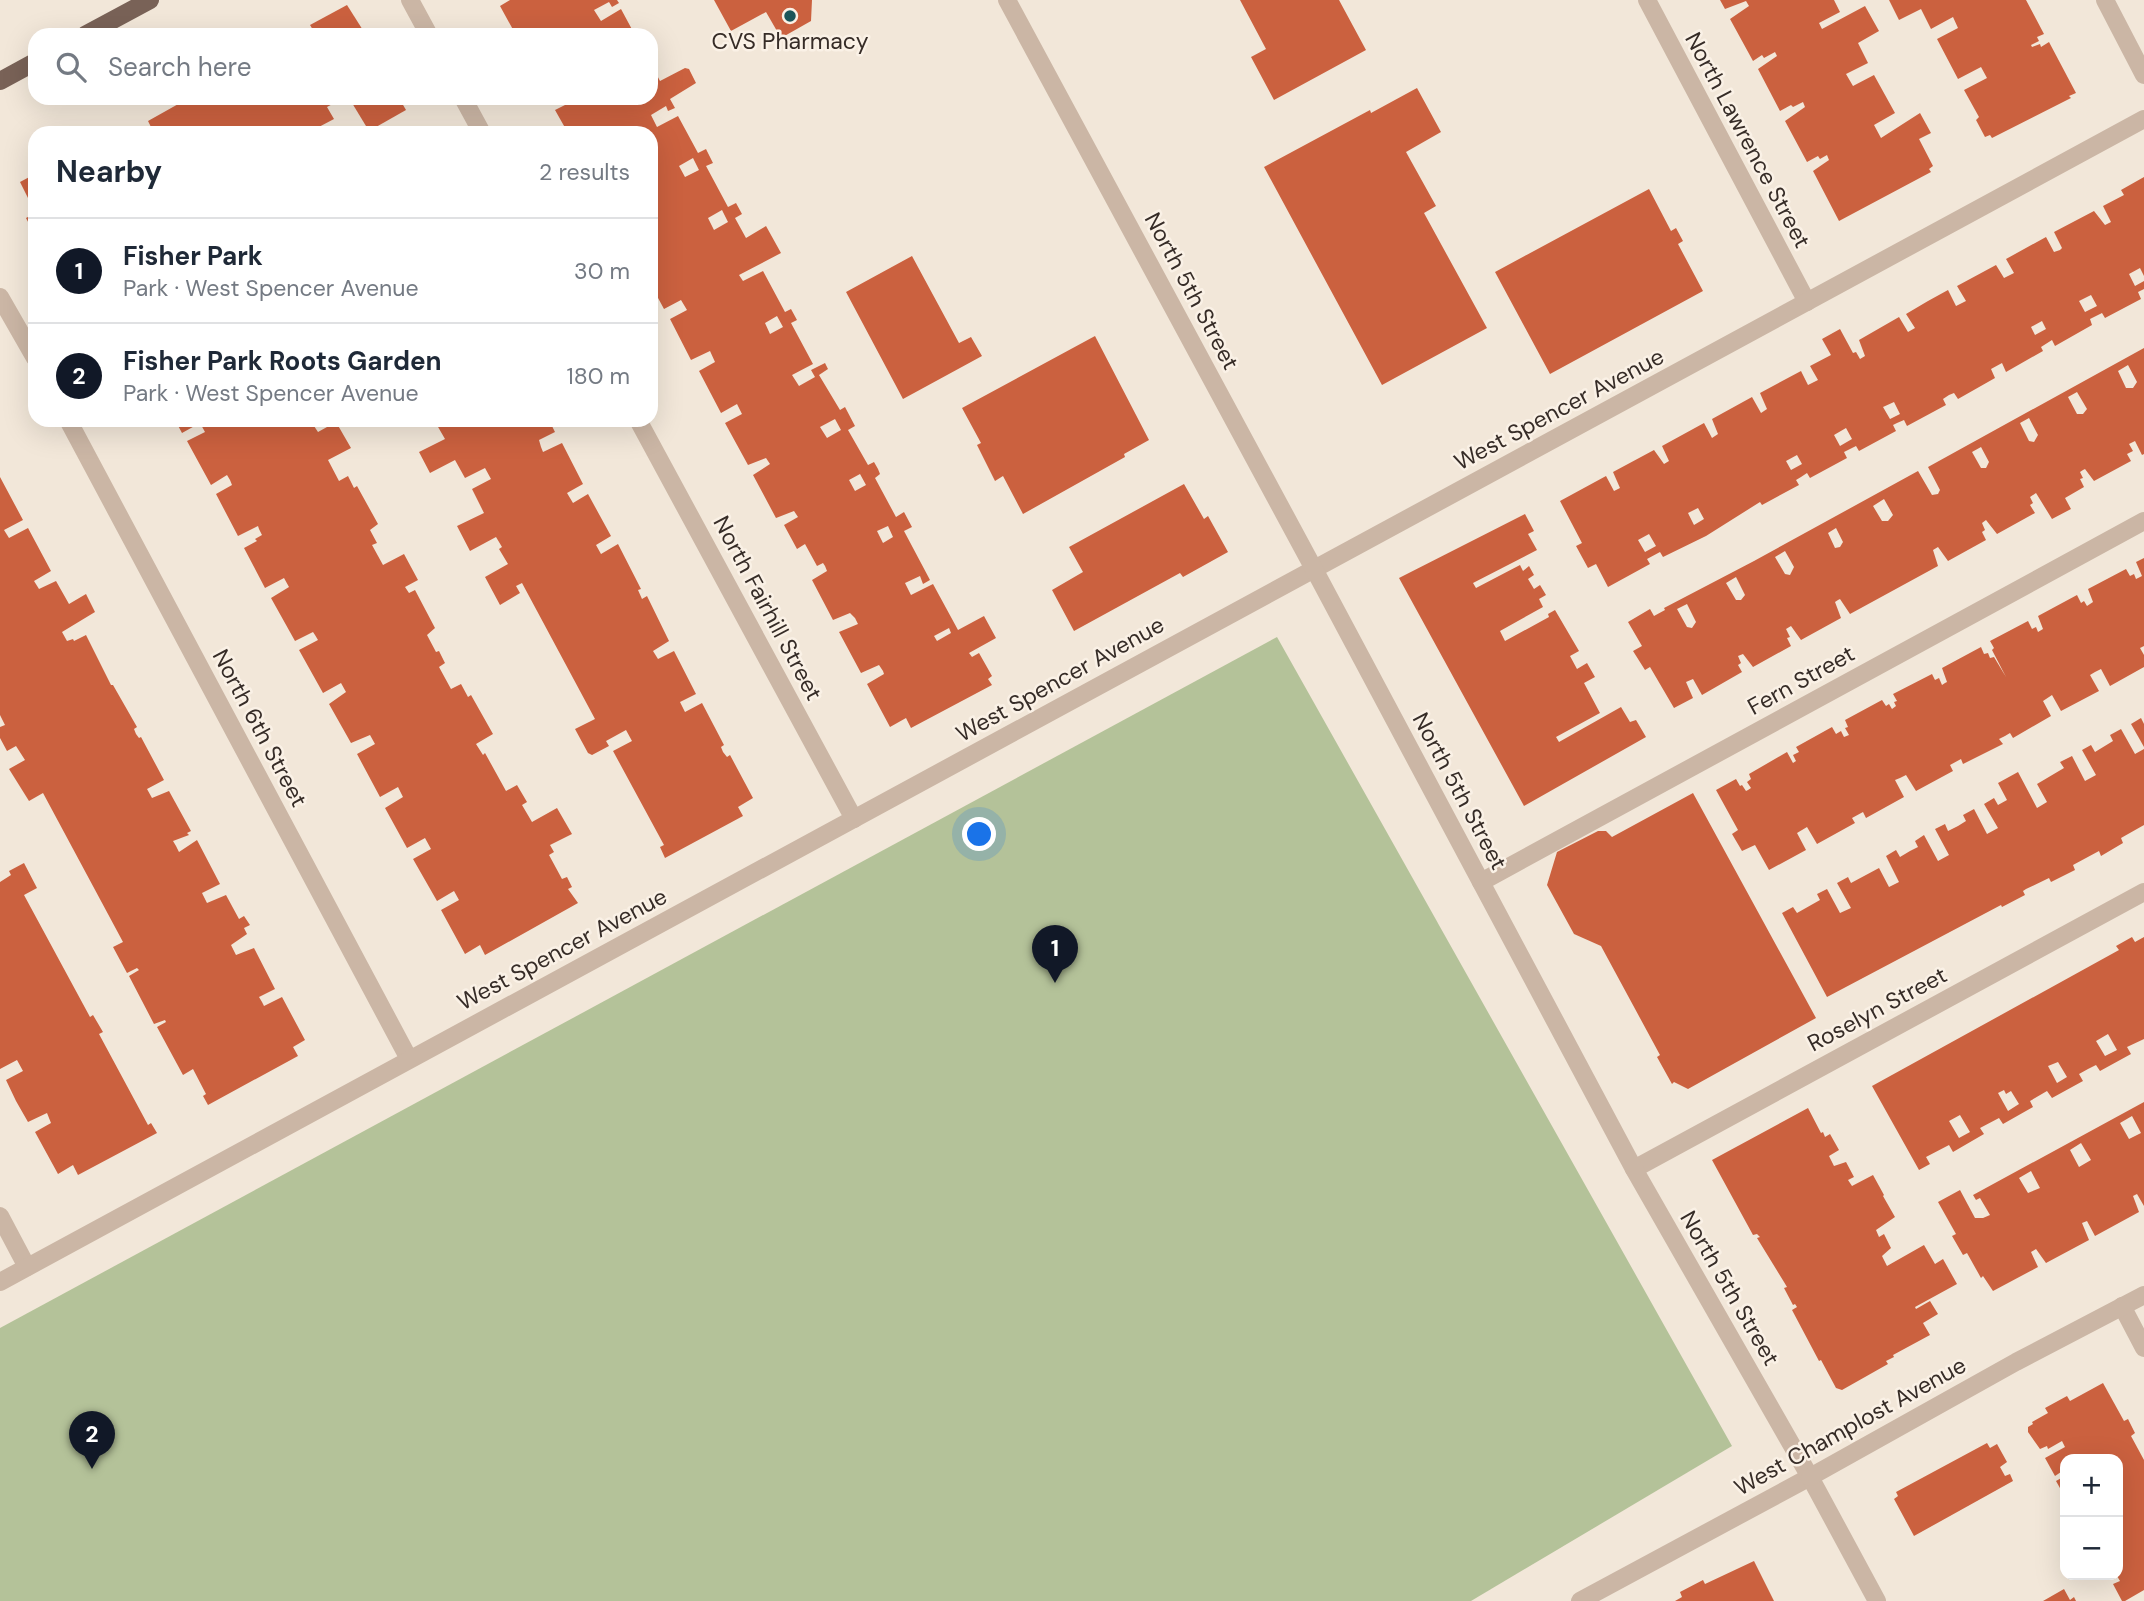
<!DOCTYPE html>
<html lang="en">
<head>
<meta charset="utf-8">
<style>
  body { margin:0; font-family:"DM Sans",sans-serif; background:#f2f2f3; color:#1f2937 }
  .controls { position:absolute; right:21px; bottom:21px; display:grid; overflow:hidden; border-radius:14px; box-shadow:0 7px 28px #0002 }
  .controls button { width:63px; height:63px; display:grid; place-items:center; padding:0; border:0; border-bottom:2px solid #e0e1e3; background:#fff; color:#1f2937; font:35px sans-serif }
  .you { position:absolute; left:980px; top:835px; width:24px; height:24px; margin:-18px; border:5px solid #fff; border-radius:50%; background:#1a73e8; box-shadow:0 0 0 10px #1a73e833 }
  .badge { display:grid; place-items:center; width:46px; height:46px; border-radius:50%; background:#111827; color:#fff; font-size:23px; font-weight:700 }
  .pin { position:absolute; translate:-50% -58px; filter:drop-shadow(0 2px 4px #0008) }
  .pin::after { content:''; position:absolute; top:37px; width:24px; height:21px; background:inherit; clip-path:polygon(0 0,100% 0,50% 100%) }
  .list { margin:0; padding:0; list-style:none }
  h2 { display:flex; justify-content:space-between; align-items:center; height:91px; margin:0; padding:0 28px; font-size:30px }
  h2 small { font-size:23px; font-weight:400; color:#747a83 }
  .list li { display:grid; grid-template-columns:46px 1fr auto; gap:21px; align-items:center; box-sizing:border-box; height:105px; padding:0 28px; border-top:2px solid #e0e1e3 }
  .list b { display:block; font-size:26px; white-space:nowrap }
  .list p { margin:0; font-size:23px; white-space:nowrap; color:#747a83 }
  .list em { font-size:23px; font-style:normal; color:#747a83 }
  .icon { flex:none; width:38px; height:38px; fill:none; stroke:currentColor; stroke-width:2; stroke-linecap:round; stroke-linejoin:round }
  .map { position:relative; flex:none; width:2144px; height:1601px; overflow:hidden }
  .search { position:absolute; background:#fff; box-shadow:0 7px 28px #0002; left:28px; top:28px; width:630px; height:77px; display:flex; align-items:center; gap:18px; box-sizing:border-box; padding:0 24px; border-radius:21px; color:#747a83; font-size:26px }
  .panel { position:absolute; background:#fff; box-shadow:0 7px 28px #0002; left:28px; top:126px; width:630px; height:301px; border-radius:21px }
  .map>svg:first-child { display:block }
  .green { fill:#b4c299 }
  .building { fill:#cb613f; fill-rule:evenodd }
  .lines { fill:none; stroke-linecap:round; stroke-linejoin:round }
  .minor { stroke:#cbb6a5; stroke-width:18 }
  .tertiary { stroke:#cbb6a5; stroke-width:18 }
  .primary { stroke:#796257; stroke-width:18 }
  .poi-dot { fill:#1b5559; stroke:#faf1e6; stroke-width:2.5 }
  .labels { text-anchor:middle; dominant-baseline:central; stroke-width:5; stroke-linejoin:round; paint-order:stroke }
  .poi-label { font-size:23px; fill:#362c27; stroke:#faf1e6 }
  .street-label { font-size:23px; fill:#362c27; stroke:#faf1e6 }
</style>
</head>
<body>
<div class="map">
<svg width="2144" height="1601" viewBox="0 0 2144 1601">
  <rect width="100%" height="100%" fill="#f2e7d9"/>
  <path class="green" d="M1277 637 1732 1446 1471 1601H0V1328Z"/>
  <g class="building">
    <path d="M510 0H617L619 3 612 7 609 2 594 10 601 21 621 9 635 35H516L500 6Z"/>
    <path d="M714 0H812L811 21 781 38 766 12 731 31Z"/>
    <path d="M1240 0H1339L1366 50 1274 100 1251 57 1266 49Z"/>
    <path d="M1720 0H1834L1840 12 1819 23 1822 29 1865 6 1879 31 1858 43 1868 63 1846 74 1853 86 1874 75 1895 113 1874 125 1881 138 1920 113 1931 133 1919 139 1933 166 1929 169 1931 172 1839 221 1813 171 1829 160 1827 155 1820 159 1818 156 1807 162 1785 121 1805 107 1803 102 1793 107 1791 105 1780 111 1758 69 1777 56 1775 52 1764 58 1762 55 1753 61 1730 19 1749 6 1746 1 1725 9Z"/>
    <path d="M1889 0H2026L2044 34 2037 37 2039 41 2031 45 2032 47 2040 44 2041 47 2049 42 2076 93 2069 96 2071 98 1992 138 1990 135 1985 137 1976 120 1979 117 1964 90 1987 78 1981 67 1958 79 1937 39 1958 28 1953 17 1931 29 1921 9 1899 20Z"/>
    <path d="M347 5 366 35H316L310 25Z"/>
    <path d="M651 64 660 81 685 68 689 69 696 83 670 99 675 108 668 111 666 106 651 115 657 127 678 116 698 153 706 149 713 163 706 166 728 207 736 203 742 214 735 218 746 238 766 226 781 253 739 275 743 281 763 271 785 312 791 309 797 320 791 323 813 364 792 375 799 386 815 377 811 370 825 363 828 369 819 375 840 410 845 407 855 426 848 430 868 465 874 462 878 469 880 474 875 478 896 517 904 512 912 527 904 531 930 580 923 584 920 576 905 583 911 595 933 584 958 630 984 616 996 638 969 653 972 657 979 653 992 676 988 679 992 685 911 728 906 718 890 727 867 684 884 674 883 671 879 665 861 673 839 632 858 624 855 618 850 613 833 620 812 580 827 571 825 566 823 563 817 566 805 544 797 549 784 525 798 517 794 511 776 518 753 475 770 464 766 458 748 465 725 423 742 414 737 404 721 413 699 371 715 362 710 351 691 360 670 319 687 310 681 300 664 309 651 285V262L658 258 654 250 651 251V133H568L555 110 573 101 571 98H651ZM693 158 699 170 685 177 679 166ZM722 210 728 222 714 230 708 218ZM777 316 783 327 770 334 765 323ZM835 419 841 430 827 438 820 427ZM860 474 866 485 855 491 849 480ZM888 526 893 537 883 543 877 531ZM949 628 951 633 937 641 934 636Z"/>
    <path d="M1417 88 1441 132 1406 152 1436 206 1424 213 1487 328 1382 385 1264 167 1370 110 1371 113Z"/>
    <path d="M189 98H336L338 101 327 107 334 119 315 129 317 133H149L153 131 148 121Z"/>
    <path d="M349 98H399L406 110 369 131Z"/>
    <path d="M35 174V212L20 182Z"/>
    <path d="M2144 177V276L2140 268 2129 274 2135 286 2144 281V289L2138 292 2141 299 2105 318 2102 313 2090 319 2092 325 2055 346 2052 340 2041 347 2043 351 2006 372 2002 363 1991 369 1995 378 1958 399 1954 393 1949 395 1943 399 1946 405 1907 426 1904 420 1897 423 1893 425 1896 431 1859 451 1856 446 1844 452 1847 458 1810 478 1807 473 1801 477 1796 480 1799 485 1762 505 1760 502 1706 536 1663 557 1660 552 1647 559 1650 564 1608 587 1596 564 1588 568 1576 546 1582 543 1560 501 1606 476 1614 491 1620 488 1613 472 1654 450 1664 464 1669 461 1662 446 1704 423 1712 438 1718 434 1712 419 1752 397 1761 413 1767 409 1760 393 1801 371 1808 385 1818 380 1810 366 1831 355 1822 339 1840 329 1853 353 1856 352 1860 359 1865 356 1859 340 1899 317 1908 332 1915 328 1906 314 1928 301 1948 290 1956 306 1966 301 1957 286 1996 265 2004 278 2014 273 2006 259 2046 237 2054 252 2060 250 2062 248 2054 232 2094 211 2105 225 2111 222 2103 206 2124 195 2121 190ZM2091 295 2097 306 2085 312 2079 301ZM2042 321 2046 329 2035 335 2031 327ZM1894 402 1900 414 1890 419 1883 407ZM1846 428 1852 439 1840 446 1834 435ZM1797 455 1802 464 1791 470 1786 461ZM1698 508 1704 519 1694 525 1688 513ZM1649 534 1656 546 1645 552 1638 540Z"/>
    <path d="M1649 189 1671 231 1676 228 1683 241 1678 244 1703 291 1550 374 1495 272Z"/>
    <path d="M35 213V235L26 218Z"/>
    <path d="M912 256 959 343 971 337 982 356 903 399 846 292Z"/>
    <path d="M1095 336 1149 440 1124 454 1125 457 1023 514 1003 476 995 481 977 445 981 443 962 408Z"/>
    <path d="M2144 348V454L2142 455 2135 441 2129 444 2133 451 2127 454 2131 461 2094 481 2085 469 2083 470 2080 472 2083 478 2080 479 2084 487 2065 498 2071 509 2052 519 2036 493 2030 497 2033 503 2030 505 2035 513 1997 534 1986 520 1982 523 1985 530 1982 532 1986 540 1948 561 1938 547 1933 550 1938 566 1850 614 1840 599 1838 600 1835 602 1841 618 1801 640 1791 626 1786 629 1790 637 1787 638 1791 646 1753 667 1743 654 1738 656 1741 663 1738 665 1742 672 1702 695 1693 679 1686 682 1693 698 1674 708 1650 667 1645 670 1633 651 1642 646 1628 622 1650 609 1654 616 1665 610 1664 608 1754 561 1918 471 1932 495 1938 494 1940 490 1928 467ZM2128 365 2137 382 2133 388H2126L2118 371ZM2077 392 2087 409 2083 414H2077L2068 397ZM2029 418 2038 435 2034 442 2029 441 2020 423ZM1981 447 1989 462 1986 468H1981L1972 452ZM1884 499 1893 515 1888 521H1882L1873 506ZM1836 528 1843 542 1840 547 1835 548 1828 533ZM1785 551 1794 567 1790 575 1785 574 1775 557ZM1736 577 1745 595 1741 600H1736L1726 583ZM1687 604 1696 622 1692 628 1687 627 1677 609Z"/>
    <path d="M175 420H326L314 426 318 432 336 422 351 448 328 460 339 481 348 476 354 488 357 486 378 524 370 530 377 543 372 545 383 565 404 554 418 580 405 587 409 593 415 590 435 628 427 635 436 652 439 651 445 663 439 667 451 689 461 684 468 697 471 695 493 734 476 744 483 755 485 753 506 791 517 785 527 802 522 805 532 822 557 808 572 834 550 845 554 852 549 855 562 879 567 877 572 887 568 889 578 903 485 955 480 945 465 954 441 910 459 900 454 891 437 901 413 859 431 849 425 838 407 848 385 808 403 797 398 787 380 797 357 754 375 744 370 735 351 743 329 704 346 692 341 683 323 693 299 650 318 640 315 635 313 632 295 641 271 598 289 587 284 578 265 588 244 548 257 541 255 539 262 535 259 529 258 526 238 536 216 494 232 485 230 480 227 475 211 485 187 441 205 432 200 423 182 433Z"/>
    <path d="M434 420H549L555 432 539 440 541 447 543 452 562 443 583 484 567 493 573 503 588 494 611 536 596 545 601 554 618 544 641 589 638 590 642 599 647 596 669 641 653 651 658 659 674 651 696 694 680 702 685 712 702 703 724 745 721 747 723 752 727 757 730 755 753 798 738 807 743 816 665 858 660 847 664 845 613 751 632 741 626 730 606 741 609 746 592 755 588 753 575 729 595 719 522 583 516 586 520 593 500 605 485 577 508 564 499 549 502 547 496 537 470 551 457 526 484 513 472 489 491 479 485 468 465 478 455 460 430 473 419 452 445 439Z"/>
    <path d="M0 477 23 520 4 530 9 538 28 528 51 571 34 581 39 589 56 581 69 604 86 594 95 612 62 632 67 641 73 639 74 641 86 635 111 685H113L137 727 134 729 136 734 139 738 141 737 164 780 147 789 152 798 169 791 191 831 187 833 189 835 173 841 176 846 179 852 197 840 220 884 202 893 207 903 226 895 239 919 244 916 250 925 244 928 247 934 231 945 236 955 254 948 275 989 259 997 262 1002 264 1006 282 997 305 1040 293 1047 298 1056 208 1105 203 1096 206 1094 193 1069 183 1075 157 1027 166 1022 165 1020 154 1024 129 976 139 970 137 968 127 973 113 947 123 942 43 793 29 801 9 769 25 760 16 746 7 751 0 738V727L5 725 0 715Z"/>
    <path d="M1184 484 1204 519 1208 516 1228 552 1183 577 1180 573 1074 631 1052 590 1083 572 1069 547Z"/>
    <path d="M1525 514 1534 531 1528 534 1537 550 1473 583 1476 588 1520 565 1523 571 1529 566 1534 575 1528 579 1534 589 1540 585 1546 595 1539 599 1543 607 1500 631 1505 641 1549 617 1548 614 1555 610 1579 651 1570 656 1577 669 1587 663 1595 677 1584 683 1600 713 1556 737 1559 742 1621 707 1630 722 1636 720 1646 737 1524 806 1399 578Z"/>
    <path d="M2144 558V646L2140 648 2144 655V667L2110 686 2101 669 2095 672 2090 675 2099 691 2061 711 2052 695 2043 701 2051 716 2013 738 2010 733 2005 736 1999 739 2003 744 1963 764 1961 759 1950 765 1953 771 1916 791 1906 775 1900 778 1895 780 1904 797 1866 818 1863 812 1852 818 1855 823 1817 844 1807 827 1797 833 1806 850 1769 870 1755 845 1742 851 1732 834 1738 830 1716 790 1736 779 1740 786 1742 785 1746 791 1748 790 1751 788 1747 782 1751 779 1749 774 1787 752 1793 763 1796 761 1793 755 1799 752 1796 747 1832 727 1836 734 1841 731 1844 737 1849 735 1845 728 1848 727 1845 720 1882 700 1886 706 1889 704 1892 709 1896 706 1894 702 1897 701 1893 694 1932 674 1935 680 1939 678 1942 685 1945 683 1947 682 1942 668 1981 647 1984 654 1988 653 1990 658 1994 657 2006 677 1992 650 1994 648 1990 641 2028 621 2032 629 2036 627 2038 632 2043 629 2038 616 2077 595 2081 603 2084 601 2087 606 2093 602 2088 589 2126 569 2130 576 2134 574 2136 579 2142 576 2136 562Z"/>
    <path d="M2141 718 2144 724V747L2131 724Z"/>
    <path d="M2121 729 2135 754 2144 749V825L2121 838 2123 843 2101 856 2099 851 2073 865 2075 870 2051 882 2049 878 2026 889 2023 891 2025 895 2002 907 2001 905 1827 997 1782 913 1793 907 1797 913 1820 900 1817 894 1827 889 1840 913 1851 908 1837 883 1848 877 1851 883 1879 868 1889 887 1899 882 1886 856 1896 850 1900 857 1910 851 1918 847 1915 841 1924 835 1938 861 1949 855 1935 829 1945 824 1948 831 1958 826 1966 821 1963 815 1974 809 1987 834 1998 828 1984 804 1994 798 1998 805 2007 800 1998 783 2018 772 2037 808 2047 802 2037 784 2064 768 2060 762 2072 756 2085 781 2096 775 2082 750 2091 745 2095 752 2113 741 2110 735Z"/>
    <path d="M1693 793 1816 1018 1688 1089 1674 1082 1672 1084 1657 1057 1660 1055 1601 946 1574 934 1547 885 1557 852 1598 831H1606L1612 837Z"/>
    <path d="M24 863 37 888 24 895 90 1017 93 1015 103 1032 99 1034 148 1125 151 1123 157 1133 78 1175 73 1165 58 1174 35 1132 51 1123 47 1113 28 1122 16 1101 6 1080 23 1071 17 1060 0 1069V882L11 875 9 871Z"/>
    <path d="M2132 937 2135 942 2144 937V1039L2127 1047 2131 1054 2100 1071 2096 1065 2088 1069 2079 1074 2083 1081 2052 1098 2047 1091 2030 1101 2033 1107 2003 1124 1999 1118 1980 1128 1984 1134 1953 1152 1949 1145 1926 1157 1930 1164 1919 1170 1872 1086 2119 950 2116 946ZM2108 1034 2117 1050 2105 1056 2096 1041ZM2058 1062 2067 1077 2057 1083 2048 1066ZM2004 1090 2006 1094 2011 1091 2019 1104 2008 1111 1998 1093ZM1960 1115 1970 1132 1959 1138 1949 1121Z"/>
    <path d="M2144 1102V1206L2137 1194 2133 1196 2139 1212 2095 1236 2087 1221 2082 1223 2089 1240 2046 1263 2036 1249 2031 1252 2038 1267 1993 1291 1983 1276 1981 1278 1967 1253 1963 1255 1952 1236 1956 1234 1938 1202 1960 1190 1975 1218H1983L1990 1215 1980 1198 1976 1200 1973 1195ZM2132 1116 2141 1133 2129 1139 2120 1123ZM2081 1143 2091 1160 2079 1167 2070 1150ZM2031 1171 2040 1188 2028 1193 2019 1178Z"/>
    <path d="M1808 1108 1821 1133 1823 1132 1825 1137 1830 1134 1839 1150 1829 1156 1834 1166 1846 1162 1854 1177 1848 1180 1852 1186 1873 1175 1884 1195 1883 1196 1895 1217 1876 1230 1879 1237 1884 1234 1891 1248 1882 1256 1887 1266 1924 1245 1935 1264 1943 1259 1957 1284 1915 1307 1916 1309 1930 1301 1938 1314 1923 1323 1930 1335 1893 1355 1894 1357 1886 1361 1888 1364 1842 1390 1836 1388 1821 1360 1819 1361 1792 1310 1797 1307 1795 1304 1793 1305 1784 1288 1787 1287 1784 1282 1757 1238 1760 1237 1757 1234 1753 1235 1712 1160Z"/>
    <path d="M2103 1383 2124 1421 2128 1419 2135 1433 2131 1436 2144 1460V1590L2125 1601H2122L2113 1584 2120 1581 2117 1576 2111 1579 2108 1575H2118V1553L2123 1550 2118 1541V1459H2065V1497L2056 1481 2063 1477 2061 1472 2055 1476 2045 1458 2065 1447 2062 1441 2048 1449 2047 1446 2040 1449 2028 1432V1427L2033 1424 2032 1422 2048 1413 2045 1408 2067 1396 2070 1401Z"/>
    <path d="M1987 1443 1990 1448 1997 1444 2007 1462 2000 1467 2005 1476 2010 1474 2013 1481 1914 1536 1894 1499 1898 1496 1896 1492Z"/>
    <path d="M1754 1561 1774 1601H1675L1682 1597 1680 1592 1703 1580 1705 1584Z"/>
    <path d="M2064 1589 2070 1600 2074 1597 2076 1601H2043Z"/>
  </g>
  <g class="lines">
    <g class="minor">
      <path d="M410 0 429 35"/>
      <path d="M1647 0 1807 302"/>
      <path d="M2105 0 2144 75"/>
      <path d="M463 98 482 133"/>
      <path d="M0 297 35 358"/>
      <path d="M68 420 409 1059"/>
      <path d="M638 420 854 819"/>
      <path d="M1481 882 2144 521"/>
      <path d="M1634 1169 2144 892"/>
      <path d="M0 1216 27 1267"/>
      <path d="M0 1282 2144 119"/>
      <path d="M2122 1306 2144 1348"/>
      <path d="M1580 1601 1810 1477"/>
    </g>
    <g class="tertiary">
      <path d="M1007 0 1314 569 1634 1169 1810 1477 1877 1601"/>
      <path d="M1810 1477 2016 1362 2144 1295"/>
    </g>
    <g class="primary">
      <path d="M85 35 150 0"/>
      <path d="M0 81 35 62"/>
    </g>
  </g>
  <circle class="poi-dot" cx="790" cy="16" r="7"/>
  <g class="labels">
    <g class="poi-label">
      <text x="790" y="41">CVS Pharmacy</text>
    </g>
    <g class="street-label">
      <text transform="translate(1748 140) rotate(62)">North Lawrence Street</text>
      <text transform="translate(1192 291) rotate(62)">North 5th Street</text>
      <text transform="translate(1559 409) rotate(-28)">West Spencer Avenue</text>
      <text transform="translate(768 608) rotate(62)">North Fairhill Street</text>
      <text transform="translate(1060 679) rotate(-29)">West Spencer Avenue</text>
      <text transform="translate(1801 680) rotate(-29)">Fern Street</text>
      <text transform="translate(260 728) rotate(62)">North 6th Street</text>
      <text transform="translate(1460 791) rotate(62)">North 5th Street</text>
      <text transform="translate(562 949) rotate(-28)">West Spencer Avenue</text>
      <text transform="translate(1877 1009) rotate(-28)">Roselyn Street</text>
      <text transform="translate(1730 1288) rotate(60)">North 5th Street</text>
      <text transform="translate(1850 1426) rotate(-29)">West Champlost Avenue</text>
    </g>
  </g>
</svg>
<div class="controls">
<button>+</button>
<button>−</button>
</div>
<div class="you"></div>
<div class="pin badge" style="left:1055px;top:983px">1</div>
<div class="pin badge" style="left:92px;top:1469px">2</div>
<div class="search"><svg class="icon" aria-label="search" viewBox="0 0 24 24"><circle cx="10" cy="10" r="6"/><path d="M15 15l6 6"/></svg>Search here</div>
<section class="panel">
<h2>Nearby<small>2 results</small></h2>
<ul class="list">
<li><span class="badge">1</span><div><b>Fisher Park</b><p>Park · West Spencer Avenue</p></div><em>30 m</em></li>
<li><span class="badge">2</span><div><b>Fisher Park Roots Garden</b><p>Park · West Spencer Avenue</p></div><em>180 m</em></li>
</ul>
</section>
</div>
</body>
</html>
